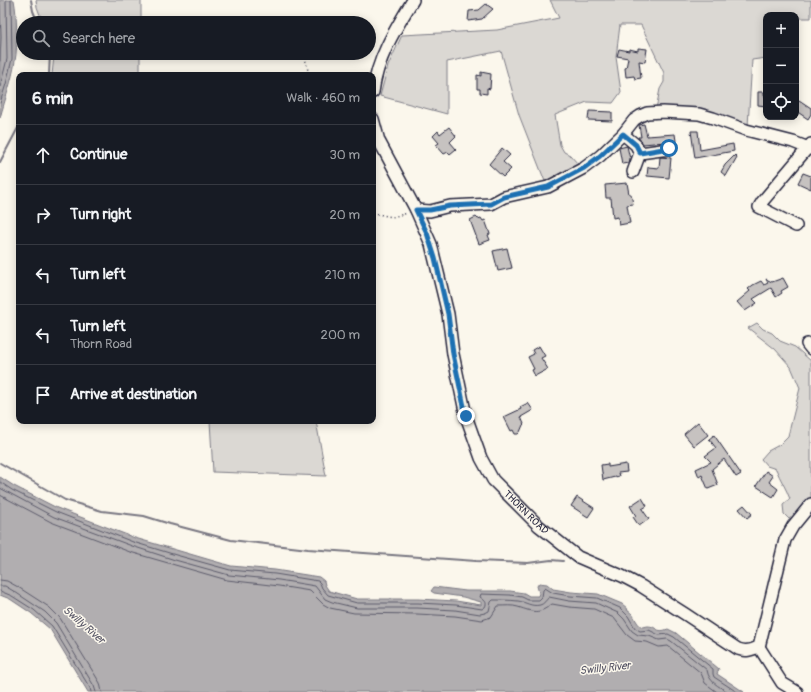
<!DOCTYPE html>
<html lang="en">
<head>
<meta charset="utf-8">
<style>
  body { margin:0; font-family:Pangolin,sans-serif; background:#242831; color:#f1f3f6 }
  .controls { position:absolute; right:12px; top:12px; display:grid; overflow:hidden; border-radius:8px; box-shadow:0 2px 10px #0003 }
  .controls button { width:36px; height:36px; display:grid; place-items:center; padding:0; border:0; border-bottom:1px solid #363941; background:#171b24; color:#f1f3f6; font:20px sans-serif }
  .stop { position:absolute; width:12px; height:12px; margin:-9px; border:3px solid #1f6fb2; border-radius:50%; background:#fff }
  .stop.end { background:#1f6fb2; border-color:#fff; box-shadow:0 1px 4px #0008 }
  .list { margin:0; padding:0; list-style:none }
  h2 { display:flex; justify-content:space-between; align-items:center; height:52px; margin:0; padding:0 16px; font-size:17px }
  h2 small { font-size:13px; font-weight:400; color:#9ea1a6 }
  .list li { display:grid; grid-template-columns:26px 1fr auto; gap:12px; align-items:center; box-sizing:border-box; height:60px; padding:0 16px; border-top:1px solid #363941 }
  .list b { display:block; font-size:15px; white-space:nowrap }
  .list p { margin:0; font-size:13px; white-space:nowrap; color:#9ea1a6 }
  .list em { font-size:13px; font-style:normal; color:#9ea1a6 }
  .icon { flex:none; width:22px; height:22px; fill:none; stroke:currentColor; stroke-width:2; stroke-linecap:round; stroke-linejoin:round }
  .map { position:relative; flex:none; width:811px; height:692px; overflow:hidden }
  .search { position:absolute; background:#171b24; box-shadow:0 2px 10px #0003; left:16px; top:16px; width:360px; height:44px; display:flex; align-items:center; gap:10px; box-sizing:border-box; padding:0 14px; border-radius:22px; color:#9ea1a6; font-size:15px }
  .panel { position:absolute; background:#171b24; box-shadow:0 2px 10px #0003; left:16px; top:72px; width:360px; height:352px; border-radius:8px }
  .map>svg:first-child { display:block }
  .green { fill:#dbd8d3; stroke:#7e7d87 }
  .water { fill:#b1aeb0; stroke:#787681 }
  .lines { fill:none; stroke-linecap:round; stroke-linejoin:round }
  .shore { stroke:#5b5a6a; stroke-width:1 }
  .stream { stroke:#787681; stroke-width:2 }
  .building { fill:#c6c2c0; stroke:#22223b }
  .minor-casing { stroke:#22223b; stroke-width:14 }
  .path { stroke:#22223b; stroke-width:1.5; stroke-dasharray:1 3; stroke-linecap:butt }
  .minor { stroke:#fbf7ec; stroke-width:11 }
  .route { stroke:#1f6fb2; stroke-width:5 }
  .labels { text-anchor:middle; dominant-baseline:central; stroke-width:3; stroke-linejoin:round; paint-order:stroke }
  .street-label { font-size:10px; fill:#22223b; stroke:#fbf7ec }
  .water-label { font-size:11px; font-style:italic; fill:#545364; stroke:#fbf7ec }
</style>
</head>
<body>
<div class="map">
<svg width="811" height="692" viewBox="0 0 811 692">
  <rect width="100%" height="100%" fill="#fbf7ec"/>
  <filter id="ink" filterUnits="userSpaceOnUse"><feTurbulence type="fractalNoise" baseFrequency=".025" numOctaves="2"/><feDisplacementMap in="SourceGraphic" scale="8" xChannelSelector="R" yChannelSelector="G"/><feConvolveMatrix kernelMatrix="1 2 1 2 8 2 1 2 1" color-interpolation-filters="sRGB"/></filter>
  <g filter="url(#ink)">
    <g class="green">
      <path d="M36 0H141V23H43L37 7Z"/>
      <path d="M550 0H811V18H796V15H766V58L752 60 748 126 656 109 660 89 664 82V73L641 25H620L616 57 621 92 613 103 587 102 555 115 560 145 564 152 570 155 578 164 546 184 519 115 501 51 447 62V114L380 96 388 66 402 35 497 30 559 18Z"/>
      <path d="M53 53H140V75H52L54 56Z"/>
      <path d="M757 323 763 329 772 333 780 341 795 347 811 361V499L797 515 789 519 784 514 783 505 790 499C786 488 780 479 776 469L767 466 761 459 768 451 779 445 788 436 800 388 791 367 775 349 748 328Z"/>
      <path d="M210 421H316L326 476 213 472Z"/>
    </g>
    <g class="water">
      <path d="M0 0H14C17 15 18 46 15 61 12 81 5 99 0 118Z"/>
      <path d="M0 477 14 486 57 508 135 538 231 566 275 570 319 577 324 581 325 585 329 591 357 599H418L456 601 481 605V602L463 597 434 593 431 591 434 587 466 591H510L524 593 529 596H538L539 593 537 586 539 583 547 584 553 589 571 592 598 594 622 604 627 608 628 611C635 614 635 623 642 627 644 627 646 626 648 626 657 626 656 634 668 629L676 633 719 669 717 674 744 692H88L50 629 31 613 10 599 0 595Z"/>
    </g>
    <g class="lines">
      <g class="shore">
        <path d="M0 5 1 37 0 61"/>
        <path d="M0 87 7 59 6 0"/>
        <path d="M0 103 6 84 12 59 11 0"/>
        <path d="M0 482 12 490 56 512 133 542 176 555 230 570 275 574 318 581 320 583 322 588 328 595 357 603H418L456 605 482 609 485 607C488 602 484 600 480 597L481 594 510 595 522 597 528 600H539L542 597 543 590 545 588 553 593 570 596 597 598 620 608 628 616 635 628 640 631 649 630 659 635 668 634 674 637 713 669V674L714 677 737 692"/>
        <path d="M0 488 54 517 132 546 175 560 229 575 279 580 315 586 325 599 332 602 357 608H417L455 610 480 614 485 613 489 611 491 602 493 600C501 600 510 600 518 601 526 602 531 607 540 605 544 604 546 600 549 597L569 601 596 603 618 613 624 619 632 631 638 635 649 636 659 640 667 639 671 641 707 670C709 682 718 686 728 692"/>
        <path d="M0 495 51 522 130 552 227 580 279 586 310 591 323 604 330 608 354 613 417 614 455 616 482 620 491 617 498 606C505 606 512 605 518 607 534 612 538 615 552 604L569 607 594 609 614 618 627 635 635 641 647 642 659 647 668 646 701 673 705 683 717 692"/>
        <path d="M0 580 7 581 18 587 49 607 60 618 100 683 102 692"/>
        <path d="M0 586H5L15 592 45 612 56 623 94 686 96 692"/>
        <path d="M0 591 12 596 34 610 52 626 90 688 91 692"/>
      </g>
      <g class="stream">
        <path d="M31 0 33 11 38 23"/>
        <path d="M49 75 50 53"/>
        <path d="M0 162 19 126"/>
        <path d="M0 463 65 500 102 511 144 516 170 524 231 540 308 549 476 561 528 563 551 560 563 561"/>
      </g>
    </g>
    <g class="building">
      <path d="M486 4 493 9 482 19 468 21 469 11 479 10Z"/>
      <path d="M638 48 647 49 645 62 639 61 641 78 635 79 634 76 626 77 625 68H626L628 58 617 56 619 49 629 51V49L638 51Z"/>
      <path d="M481 72 491 74 490 89 487 88V94L480 93V89H477V75L481 76Z"/>
      <path d="M758 92H764V96H766V106L758 105Z"/>
      <path d="M799 100 811 108V114L808 119 796 111V105Z"/>
      <path d="M589 111 612 112V121L588 120Z"/>
      <path d="M644 124 647 136 675 134 676 141 643 144 638 137H641L639 125Z"/>
      <path d="M449 127 456 136 450 142 456 149 450 154 448 152 444 154 436 145 439 143 433 136 438 131 440 134Z"/>
      <path d="M691 131H698L700 150 733 144 734 151 695 158Z"/>
      <path d="M627 146 630 159 629 163 622 164 619 148Z"/>
      <path d="M502 148 510 155 503 162 511 169 503 177 489 164Z"/>
      <path d="M735 155 737 157 726 176 721 172 725 165Z"/>
      <path d="M660 157 671 158 669 178 647 176 648 167 659 168Z"/>
      <path d="M803 173 811 176V189L798 183Z"/>
      <path d="M627 183 629 194H631L633 204 627 205 630 223 619 225 618 217 613 218 611 198H606L605 185Z"/>
      <path d="M476 217 478 219 481 218 483 221 485 220 490 234 488 235 490 240 479 244 470 220Z"/>
      <path d="M507 248 512 268 498 271 493 251Z"/>
      <path d="M783 278 788 287 781 291 782 293 776 297 771 288 753 299 757 303 745 311 737 302 750 291 748 289 753 285 761 281 764 285 768 283 766 279 772 282Z"/>
      <path d="M539 346 545 356 541 358 548 369 535 376 532 370 534 369 528 357 534 354 532 350Z"/>
      <path d="M528 403 533 410 521 417 524 424 523 425 520 432 518 434H515L513 430 511 431 504 417 521 409 520 407Z"/>
      <path d="M698 422 708 435 694 446 684 434Z"/>
      <path d="M714 435 741 474 736 477 724 459 712 469 718 485 708 489 702 475 699 477 696 469 711 462 705 456 716 448 709 439Z"/>
      <path d="M608 464V467L626 464 627 472 618 473 619 476 603 480 601 465Z"/>
      <path d="M766 471 773 476 769 482 778 489 773 497 756 486Z"/>
      <path d="M577 497 594 508 588 517 571 506Z"/>
      <path d="M642 498 647 506 642 509 649 519 639 526 633 517 636 516 630 506Z"/>
      <path d="M744 505 752 514 747 518 739 509Z"/>
    </g>
    <g class="lines">
      <g class="minor-casing">
        <g id="minor">
          <path d="M373 92C377 58 396 28 413 0"/>
          <path id="s1" d="M373 119 379 141 416 210 431 244 448 314 453 354 466 416 481 458 493 480 539 526 578 557 622 576 641 586 685 614 738 649C746 652 751 650 759 647L785 540 793 526 811 504"/>
          <path d="M623 134 636 145 640 153 633 172"/>
          <path d="M640 153 669 149"/>
          <path d="M416 210 430 211 450 206 491 204 504 197 548 187 584 168 600 156 623 134 634 120 640 116 647 113 663 112 699 114 713 118 746 130 793 142 811 149"/>
          <path d="M796 226 759 207 762 202 811 144"/>
          <path d="M807 344 811 349"/>
          <path d="M759 647 782 683 797 692"/>
        </g>
      </g>
      <g class="path">
        <path d="M304 53 309 75"/>
        <path d="M373 213 392 217 408 213"/>
      </g>
      <use href="#minor" class="minor"/>
    </g>
  </g>
  <g class="lines" filter="url(#ink)">
    <path class="route" d="M466 416 453 354 448 314 435 258 427 233 416 210H430L450 206 491 204 504 197 548 187 584 168 600 156 623 134 636 145 640 153 669 148"/>
  </g>
  <g class="labels">
    <g class="street-label">
      <text stroke="none"><textPath href="#s1" startOffset="430">THORN ROAD</textPath></text>
    </g>
    <g class="water-label">
      <text transform="translate(84 625) rotate(41)">Swilly River</text>
      <text transform="translate(605 668) rotate(-6)">Swilly River</text>
    </g>
  </g>
</svg>
<div class="controls">
<button>+</button>
<button>−</button>
<button><svg class="icon" aria-label="locate" viewBox="0 0 24 24"><circle cx="12" cy="12" r="6"/><path d="M12 2v4M12 18v4M2 12h4M18 12h4"/></svg></button>
</div>
<div class="stop" style="left:669px;top:148px"></div>
<div class="stop end" style="left:466px;top:416px"></div>
<div class="search"><svg class="icon" aria-label="search" viewBox="0 0 24 24"><circle cx="10" cy="10" r="6"/><path d="M15 15l6 6"/></svg>Search here</div>
<section class="panel">
<h2>6 min<small>Walk · 460 m</small></h2>
<ul class="list">
<li><svg class="icon" aria-label="ahead" viewBox="0 0 24 24"><path d="M12 20V5M6 11l6-6 6 6"/></svg><div><b>Continue</b></div><em>30 m</em></li>
<li><svg class="icon" aria-label="right" viewBox="0 0 24 24"><path d="M7 20v-9h11M14 6l5 5-5 5"/></svg><div><b>Turn right</b></div><em>20 m</em></li>
<li><svg class="icon" aria-label="left" viewBox="0 0 24 24"><path d="M17 20v-9H6M10 6l-5 5 5 5"/></svg><div><b>Turn left</b></div><em>210 m</em></li>
<li><svg class="icon" aria-label="left" viewBox="0 0 24 24"><path d="M17 20v-9H6M10 6l-5 5 5 5"/></svg><div><b>Turn left</b><p>Thorn Road</p></div><em>200 m</em></li>
<li><svg class="icon" aria-label="arrive" viewBox="0 0 24 24"><path d="M6 21V4h12l-3 4 3 4H6"/></svg><div><b>Arrive at destination</b></div></li>
</ul>
</section>
</div>
</body>
</html>
